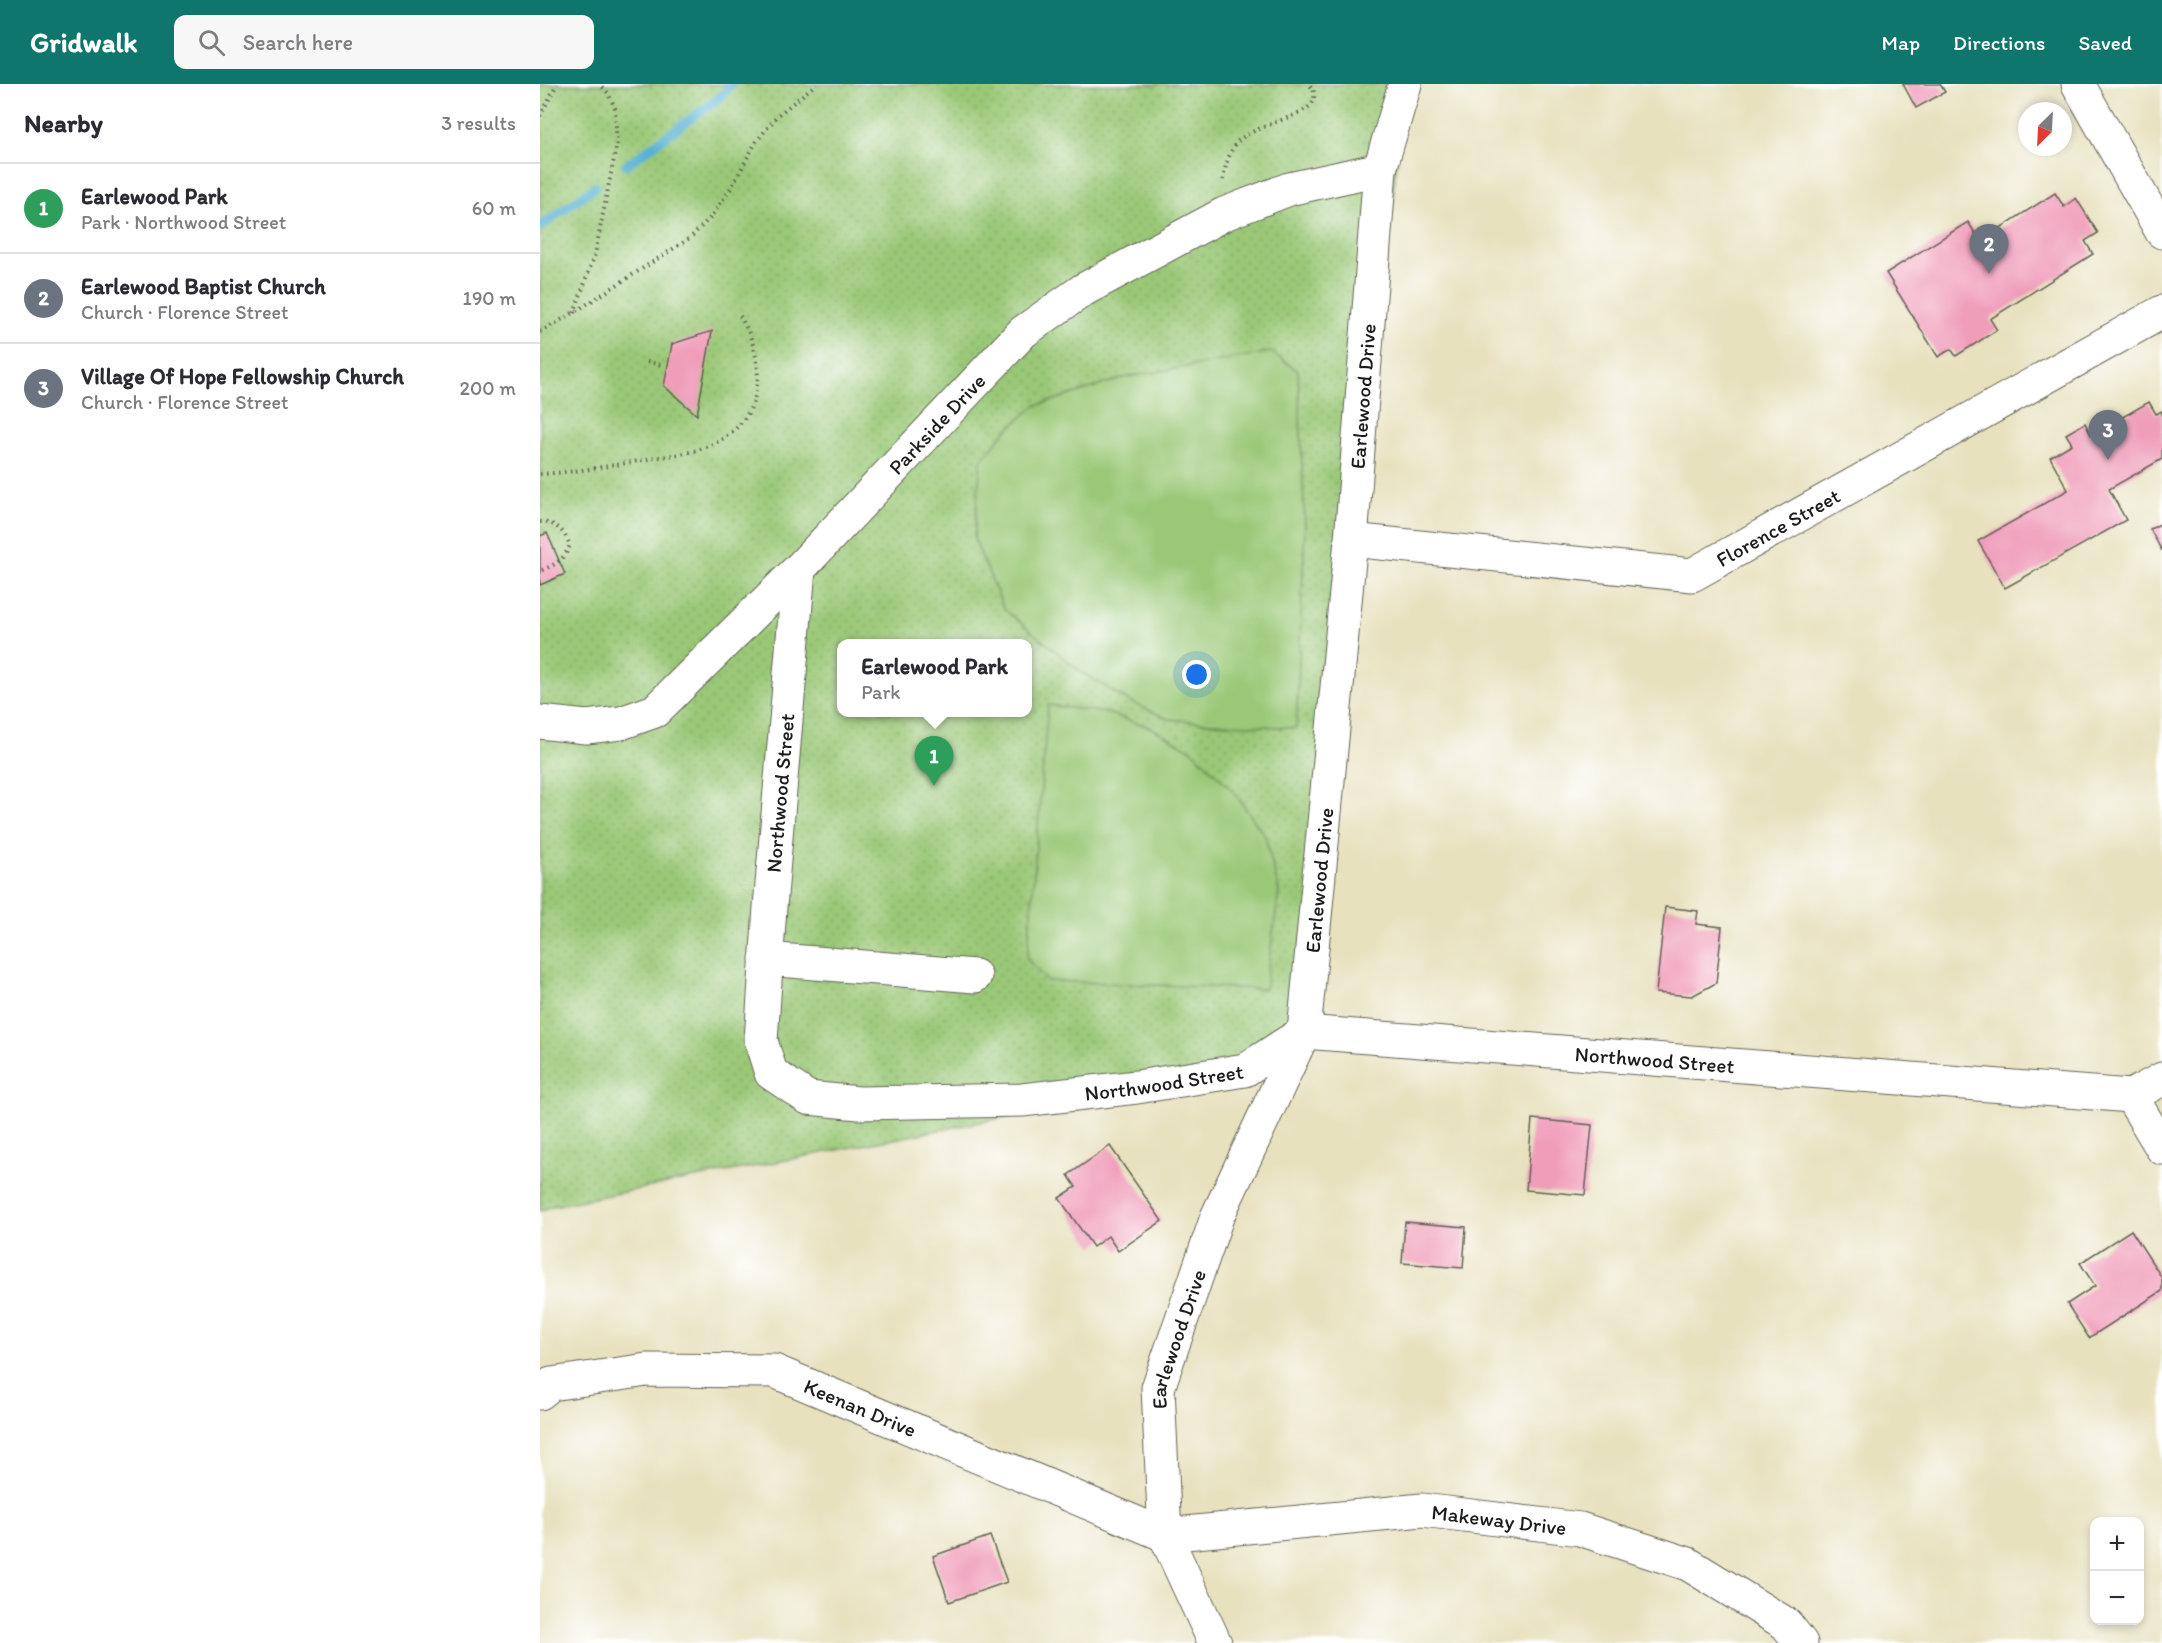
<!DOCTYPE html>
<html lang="en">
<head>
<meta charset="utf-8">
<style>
  body { margin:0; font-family:Itim,sans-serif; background:#f7f7f7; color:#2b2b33 }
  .controls { position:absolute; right:18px; bottom:18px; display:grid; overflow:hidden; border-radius:12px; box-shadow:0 3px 9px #0003 }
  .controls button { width:54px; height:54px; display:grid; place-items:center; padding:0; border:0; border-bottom:2px solid #e1e1e2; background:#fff; color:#2b2b33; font:30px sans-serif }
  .compass { position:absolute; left:1478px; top:18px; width:54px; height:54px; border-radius:50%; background:#fff; box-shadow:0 3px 9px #0003; rotate:204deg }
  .you { position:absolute; left:657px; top:591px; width:21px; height:21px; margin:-15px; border:4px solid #fff; border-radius:50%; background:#1a73e8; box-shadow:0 0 0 9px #1a73e833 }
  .badge { display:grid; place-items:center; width:39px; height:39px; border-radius:50%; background:#0f766e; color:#fff; font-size:20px; font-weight:700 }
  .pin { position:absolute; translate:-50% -50px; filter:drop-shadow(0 2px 3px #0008) }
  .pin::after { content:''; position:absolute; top:32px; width:21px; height:18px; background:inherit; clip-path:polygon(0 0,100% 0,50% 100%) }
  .popup { position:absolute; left:297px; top:555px; width:195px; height:78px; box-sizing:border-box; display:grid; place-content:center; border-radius:12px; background:#fff; filter:drop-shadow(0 2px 4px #0005); font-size:20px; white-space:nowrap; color:#7c7c81 }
  .popup b { font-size:22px; color:#2b2b33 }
  .popup::after { content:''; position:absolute; left:50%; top:100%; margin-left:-12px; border:12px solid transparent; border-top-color:#fff }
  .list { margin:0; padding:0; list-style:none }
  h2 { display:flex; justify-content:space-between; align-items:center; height:78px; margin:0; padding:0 24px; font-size:26px }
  h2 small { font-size:20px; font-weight:400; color:#7c7c81 }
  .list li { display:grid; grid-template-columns:39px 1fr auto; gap:18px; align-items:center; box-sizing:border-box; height:90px; padding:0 24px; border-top:2px solid #e1e1e2 }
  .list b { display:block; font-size:22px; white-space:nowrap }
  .list p { margin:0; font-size:20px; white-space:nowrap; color:#7c7c81 }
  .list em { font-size:20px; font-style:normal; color:#7c7c81 }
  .icon { flex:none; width:33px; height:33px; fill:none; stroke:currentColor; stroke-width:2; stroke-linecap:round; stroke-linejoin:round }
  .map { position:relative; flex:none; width:1622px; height:1559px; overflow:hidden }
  header { display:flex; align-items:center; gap:36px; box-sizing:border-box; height:84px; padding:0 30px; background:#0f766e; color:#fff }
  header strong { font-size:28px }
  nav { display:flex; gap:33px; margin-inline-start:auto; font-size:21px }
  .search { width:420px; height:54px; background:#f7f7f7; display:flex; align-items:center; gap:15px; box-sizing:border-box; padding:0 21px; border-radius:12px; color:#7c7c81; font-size:22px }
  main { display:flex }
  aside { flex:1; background:#fff }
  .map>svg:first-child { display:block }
  .grass { fill:url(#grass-dots); stroke:#5b7249; stroke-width:1.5; fill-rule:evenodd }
  .garden { fill:#9ac876; stroke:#5b7249; stroke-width:1.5 }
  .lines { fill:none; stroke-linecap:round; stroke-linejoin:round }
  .stream { stroke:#55b1d3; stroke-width:9 }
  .building { fill:#f09dba }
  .minor-casing { stroke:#636155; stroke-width:35 }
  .major-casing { stroke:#636155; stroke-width:35 }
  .path { stroke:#636155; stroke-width:4; stroke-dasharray:1.5 4.5; stroke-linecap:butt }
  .minor { stroke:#fff; stroke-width:33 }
  .major { stroke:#fff; stroke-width:33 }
  .labels { text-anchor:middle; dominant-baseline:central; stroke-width:6; stroke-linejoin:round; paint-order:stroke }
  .street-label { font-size:21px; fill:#1c1c1c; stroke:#fff }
</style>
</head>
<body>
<header>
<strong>Gridwalk</strong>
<div class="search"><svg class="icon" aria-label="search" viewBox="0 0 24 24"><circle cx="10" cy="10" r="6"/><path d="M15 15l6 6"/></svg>Search here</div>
<nav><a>Map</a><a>Directions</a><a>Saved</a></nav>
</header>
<main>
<aside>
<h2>Nearby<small>3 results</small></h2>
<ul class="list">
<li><span class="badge" style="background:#2e9e5b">1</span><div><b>Earlewood Park</b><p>Park · Northwood Street</p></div><em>60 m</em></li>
<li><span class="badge" style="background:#6b7280">2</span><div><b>Earlewood Baptist Church</b><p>Church · Florence Street</p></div><em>190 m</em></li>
<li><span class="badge" style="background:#6b7280">3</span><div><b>Village Of Hope Fellowship Church</b><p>Church · Florence Street</p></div><em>200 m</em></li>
</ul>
</aside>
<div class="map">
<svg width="1622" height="1559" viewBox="0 0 1622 1559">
  <defs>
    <pattern id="grass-dots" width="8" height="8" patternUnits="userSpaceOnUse" patternTransform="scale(1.5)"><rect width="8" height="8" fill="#9ac876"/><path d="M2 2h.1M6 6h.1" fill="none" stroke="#84ab66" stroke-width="1.8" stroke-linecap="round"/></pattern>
  </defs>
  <rect width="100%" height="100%" fill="#fff"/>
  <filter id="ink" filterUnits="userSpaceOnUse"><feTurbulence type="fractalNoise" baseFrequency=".0167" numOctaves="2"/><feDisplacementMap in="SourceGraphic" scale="12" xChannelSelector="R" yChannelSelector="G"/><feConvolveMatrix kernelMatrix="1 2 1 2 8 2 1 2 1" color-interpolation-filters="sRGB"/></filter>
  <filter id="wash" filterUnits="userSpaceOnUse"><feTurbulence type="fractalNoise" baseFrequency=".008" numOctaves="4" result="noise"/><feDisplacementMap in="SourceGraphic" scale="24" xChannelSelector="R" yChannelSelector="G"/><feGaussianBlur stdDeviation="1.35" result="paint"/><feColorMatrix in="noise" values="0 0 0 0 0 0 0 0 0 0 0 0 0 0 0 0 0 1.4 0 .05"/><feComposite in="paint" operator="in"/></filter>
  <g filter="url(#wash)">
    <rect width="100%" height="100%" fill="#e7e1be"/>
    <path class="grass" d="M0 0H865L764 948 705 986 13 1122 0 1127ZM301 560H487V628H301Z"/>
    <g class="garden">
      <path d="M731 268 758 287 765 444 756 644 670 639 628 635 587 616 541 588 464 525 434 454 441 376 466 347 495 322 587 293Z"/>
      <path d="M508 621 567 629 612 644 652 666 694 708 725 752 739 807 725 905 507 897 487 875Z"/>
    </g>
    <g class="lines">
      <g class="stream">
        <path d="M86 81 178 15 192 0"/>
        <path d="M0 143 56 102"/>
      </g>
    </g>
    <g id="blocks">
      <g class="building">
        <path d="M1363 0H1400L1405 8 1376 24Z"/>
        <path d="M1515 109 1524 123 1536 114 1558 149 1545 157 1553 170 1450 235 1457 246 1416 272 1411 265 1398 273 1346 189 1428 138 1440 157Z"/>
        <path d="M172 247 157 331 124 302 132 260Z"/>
        <path d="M1609 318 1616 330 1622 327V375L1569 405 1586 436 1465 504 1438 457 1528 406 1510 373 1532 360 1526 350 1545 339 1551 351Z"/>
        <path d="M1622 439V467L1610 445Z"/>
        <path d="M7 449 25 490 0 501V452Z"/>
        <path d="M1125 823 1158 827 1156 840 1182 843 1176 899 1152 912 1116 909Z"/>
        <path d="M992 1035 1052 1041 1045 1111 986 1106Z"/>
        <path d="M570 1062 622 1137 578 1167 568 1152 553 1163 519 1114 536 1103 528 1091Z"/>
        <path d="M865 1138 926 1143 923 1184 862 1179Z"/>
        <path d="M1591 1146 1622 1194V1207L1549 1254 1527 1220 1555 1202 1540 1179Z"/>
        <path d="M450 1452 467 1498 409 1518 393 1472Z"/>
      </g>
    </g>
  </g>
  <g filter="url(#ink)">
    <use href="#blocks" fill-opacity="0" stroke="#636155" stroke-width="1.5"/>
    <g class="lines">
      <g class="minor-casing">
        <g id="minor">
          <path id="s1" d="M811 456 1152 491 1622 228"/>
          <path id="s2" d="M259 485 230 823 221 957 231 989 268 1014 319 1019 482 1016 597 1003 705 986 764 948 1591 1012 1622 995"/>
          <path id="s3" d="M0 638 46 643 81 639 115 627 259 485 483 248 543 206 684 130 749 105 840 85"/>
          <path d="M226 875 435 892"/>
          <path d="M1591 1012 1622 1064"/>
          <path id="s4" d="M0 1309 11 1300 107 1286 234 1287 625 1451 882 1426 1040 1445 1148 1480 1246 1540 1261 1559"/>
          <path id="s5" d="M675 1559 625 1451 618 1304 677 1133 764 948 811 456 840 85 865 0"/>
        </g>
      </g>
      <g class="major-casing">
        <path id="major" d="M1538 0 1622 148"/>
      </g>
      <g class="path">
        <path d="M0 32 17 0"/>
        <path d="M683 96C685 84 689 66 698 57 713 42 766 32 773 18 775 13 774 9 773 4L767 0"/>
        <path d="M34 229 55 170 77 59 75 24 68 9 60 0"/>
        <path d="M0 248 33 229 150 154 170 134 191 104 216 58 237 32 276 0"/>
        <path d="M107 278 123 281"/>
        <path d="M0 390C39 388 76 381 114 374 133 371 153 369 171 361 226 336 228 278 200 232"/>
        <path d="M0 438C16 438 24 447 30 461 24 476 15 481 0 487"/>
      </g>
      <use href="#minor" class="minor"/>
      <use href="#major" class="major"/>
    </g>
  </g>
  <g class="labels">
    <g class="street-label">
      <text stroke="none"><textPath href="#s5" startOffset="1290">Earlewood Drive</textPath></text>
      <text stroke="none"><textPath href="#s3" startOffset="520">Parkside Drive</textPath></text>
      <text stroke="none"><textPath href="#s1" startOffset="441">Florence Street</textPath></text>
      <text transform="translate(240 709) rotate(-85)">Northwood Street</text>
      <text stroke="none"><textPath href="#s5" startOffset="804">Earlewood Drive</textPath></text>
      <text stroke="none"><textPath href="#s2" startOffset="1413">Northwood Street</textPath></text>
      <text stroke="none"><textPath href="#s2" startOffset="909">Northwood Street</textPath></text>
      <text stroke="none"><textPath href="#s5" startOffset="318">Earlewood Drive</textPath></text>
      <text stroke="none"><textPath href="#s4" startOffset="332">Keenan Drive</textPath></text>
      <text stroke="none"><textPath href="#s4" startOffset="998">Makeway Drive</textPath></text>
    </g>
  </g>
</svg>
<div class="controls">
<button>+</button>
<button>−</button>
</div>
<svg class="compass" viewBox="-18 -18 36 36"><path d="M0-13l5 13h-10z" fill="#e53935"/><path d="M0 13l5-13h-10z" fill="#7c7c81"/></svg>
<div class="you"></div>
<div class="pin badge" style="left:394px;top:702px;background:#2e9e5b">1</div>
<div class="popup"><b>Earlewood Park</b>Park</div>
<div class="pin badge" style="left:1449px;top:190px;background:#6b7280">2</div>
<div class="pin badge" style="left:1568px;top:376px;background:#6b7280">3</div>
</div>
</main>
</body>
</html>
